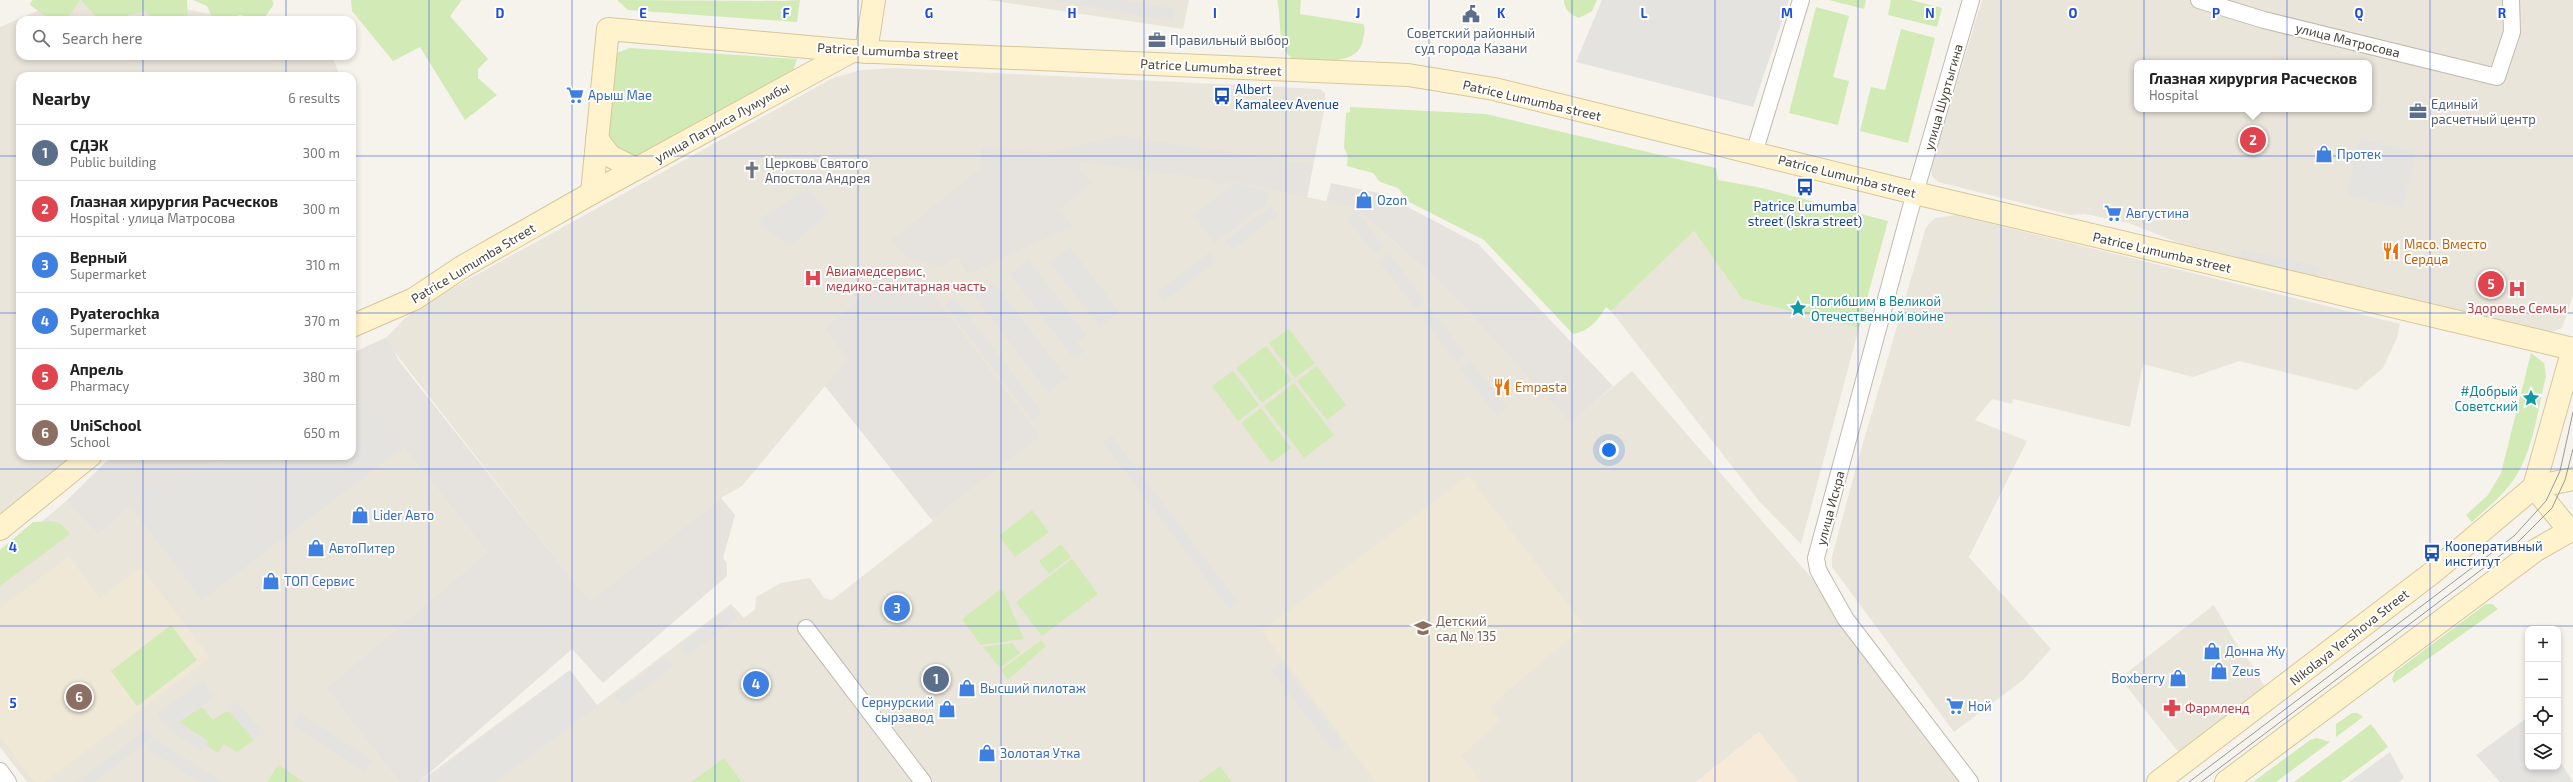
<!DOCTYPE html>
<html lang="en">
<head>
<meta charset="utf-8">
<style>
  body { margin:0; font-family:"Exo 2",sans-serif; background:#f6f6f6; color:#222 }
  .controls { position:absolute; right:12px; bottom:12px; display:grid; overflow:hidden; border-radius:8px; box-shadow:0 2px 6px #0003 }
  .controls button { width:36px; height:36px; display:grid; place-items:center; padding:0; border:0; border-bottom:1px solid #e0e0e0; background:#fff; color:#222; font:20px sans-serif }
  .you { position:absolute; left:1609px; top:450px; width:14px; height:14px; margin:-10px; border:3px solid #fff; border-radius:50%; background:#1a73e8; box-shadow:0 0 0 6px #1a73e833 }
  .badge { display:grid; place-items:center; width:26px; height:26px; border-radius:50%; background:#fc3f1d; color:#fff; font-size:13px; font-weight:700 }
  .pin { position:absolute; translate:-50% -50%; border:2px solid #fff; box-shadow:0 1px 4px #0006 }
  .popup { position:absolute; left:2134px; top:60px; width:238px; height:52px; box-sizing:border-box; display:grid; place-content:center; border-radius:8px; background:#fff; filter:drop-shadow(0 1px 3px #0005); font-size:13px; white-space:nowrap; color:#767676 }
  .popup b { font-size:15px; color:#222 }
  .popup::after { content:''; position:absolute; left:50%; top:100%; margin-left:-8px; border:8px solid transparent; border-top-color:#fff }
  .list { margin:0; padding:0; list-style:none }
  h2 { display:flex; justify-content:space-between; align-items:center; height:52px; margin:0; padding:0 16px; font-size:17px }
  h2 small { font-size:13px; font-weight:400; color:#767676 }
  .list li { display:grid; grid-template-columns:26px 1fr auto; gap:12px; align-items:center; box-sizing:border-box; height:56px; padding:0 16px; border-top:1px solid #e0e0e0 }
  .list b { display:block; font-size:15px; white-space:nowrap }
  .list p { margin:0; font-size:13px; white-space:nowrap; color:#767676 }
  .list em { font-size:13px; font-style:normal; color:#767676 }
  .icon { flex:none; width:22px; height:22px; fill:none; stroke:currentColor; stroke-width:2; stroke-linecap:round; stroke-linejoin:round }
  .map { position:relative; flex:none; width:2573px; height:782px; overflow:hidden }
  .search { position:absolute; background:#fff; box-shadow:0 2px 6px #0003; left:16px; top:16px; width:340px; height:44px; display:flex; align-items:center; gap:10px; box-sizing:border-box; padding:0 14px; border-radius:12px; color:#767676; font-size:15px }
  .panel { position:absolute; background:#fff; box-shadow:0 2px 6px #0003; left:16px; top:72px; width:340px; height:388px; border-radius:12px }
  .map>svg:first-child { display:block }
  .residential { fill:#eae5da; fill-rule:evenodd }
  .commercial { fill:#f7ead8 }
  .industrial { fill:#e6e2dd }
  .education { fill:#efe8d6 }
  .green { fill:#d2eab5 }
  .parking { fill:#e5e3e0 }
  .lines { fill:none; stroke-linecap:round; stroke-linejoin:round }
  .street-casing { stroke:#c2bbae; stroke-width:18 }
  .secondary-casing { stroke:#d6c79b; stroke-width:24 }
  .street { stroke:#fff; stroke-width:16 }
  .secondary { stroke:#fff3cd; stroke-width:22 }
  .tram { stroke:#9a9a9a; stroke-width:1 }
  .grid { fill:none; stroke:#1d4ed8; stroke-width:1; stroke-opacity:0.55 }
  .labels { text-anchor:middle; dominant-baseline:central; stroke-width:4; stroke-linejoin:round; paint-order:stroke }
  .service-label { font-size:13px; fill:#4e5e75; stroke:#fff; text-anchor:start }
  .street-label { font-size:13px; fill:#4b4439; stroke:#fff }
  .transit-label { font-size:13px; fill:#164399; stroke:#fff; text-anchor:start }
  .shop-label { font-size:13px; fill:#366cbe; stroke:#fff; text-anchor:start }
  .worship-label { font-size:13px; fill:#5b616d; stroke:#fff; text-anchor:start }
  .food-label { font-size:13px; fill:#c56008; stroke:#fff; text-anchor:start }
  .health-label { font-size:13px; fill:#be3a42; stroke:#fff; text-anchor:start }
  .culture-label { font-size:13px; fill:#0d838f; stroke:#fff; text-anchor:start }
  .education-label { font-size:13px; fill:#785e54; stroke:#fff; text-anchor:start }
  .grid-label { font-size:13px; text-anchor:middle; font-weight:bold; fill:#1d4ed8; stroke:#fff; stroke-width:4; stroke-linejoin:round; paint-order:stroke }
</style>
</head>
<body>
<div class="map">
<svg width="2573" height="782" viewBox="0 0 2573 782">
  <rect width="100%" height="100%" fill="#f6f3ec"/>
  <g class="residential">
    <path d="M63 0H139L241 20H20V56H332L340 76H20V456H73L0 519V27Z"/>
    <path d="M988 0H1189L1183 29Z"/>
    <path d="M1982 0H2573V296L2562 328 2549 333 2179 243 2129 223 2085 214 2070 215 1938 182 1932 176 1931 168ZM2137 63H2369V109H2137Z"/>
    <path d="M893 68 1320 89 1325 93V106L1307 197 1356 208 1447 289 1571 422 1632 371 1822 590 1962 780 1959 782H1798L1759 732 1696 782H419L570 670 597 705 731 604 744 618 755 609 756 597 781 583 810 578 824 598 832 600 933 521 825 386 742 486 721 498 590 603 393 350 387 337 405 318 431 300 833 78 861 70Z"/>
    <path d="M1956 215 2400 324 2397 338 2383 368 2357 390 2239 361 2193 377 2143 364 2130 427 2013 399 2012 404 1992 399 1975 420 2027 441 1969 557 2051 649 2023 680 1954 732 1832 567V557L1857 464 1926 227 1935 218Z"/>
    <path d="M1694 231 1742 299 1859 328 1801 544 1759 501 1611 311Z"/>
    <path d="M364 398 487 552 326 688 399 782H27L0 747V557L65 502 98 535 148 490 227 456H352V403Z"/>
    <path d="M2214 605 2235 642 2252 665 2267 690 2180 754 2120 678Z"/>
  </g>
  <path class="commercial" d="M1759 732 1798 782H1696Z"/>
  <g class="industrial">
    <path d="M1119 136 1313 165 1307 197 1234 182 1218 185 1209 179 1080 162V170L1091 183 1058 210 1073 226 967 274 958 256 939 267 907 257 892 240 980 169 982 147 1048 153Z"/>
    <path d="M1331 183 1383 194 1478 244 1613 386 1571 423 1447 289 1356 208 1326 202Z"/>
    <path d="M892 270 912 290 918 284 931 292 1040 436 931 519 825 386 848 358 825 329Z"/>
    <path d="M387 337 399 361 590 602 721 498 735 515 723 558 727 563V576L603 683 572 649 419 782H399L326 688 487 552 364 398 352 403V353Z"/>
    <path d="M118 456H227L148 490 98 535 65 502 107 461Z"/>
  </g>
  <g class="education">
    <path d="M1468 476 1584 625 1490 707 1500 721 1461 756 1481 782H1376L1262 631Z"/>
    <path d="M69 556 100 598 141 567 210 657 45 782H34L0 737V608Z"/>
  </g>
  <g class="green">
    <path d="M32 0H80L68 18 51 20 30 5Z"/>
    <path d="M81 0H187L188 20H154L145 11 111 20H99Z"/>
    <path d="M193 0H272L274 4 263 20 240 15 223 20H213L207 6Z"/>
    <path d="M351 0H462L450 16 488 59 478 69V78L497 95 465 120 420 47 393 61 352 11Z"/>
    <path d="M617 0 783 1 800 0 797 22 628 10Z"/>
    <path d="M1277 0H1301L1300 14 1363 24C1366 28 1364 34 1363 39 1359 69 1314 59 1292 58 1276 48 1282 16 1277 0Z"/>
    <path d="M1564 0H1597L1592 11 1579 18C1571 15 1564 10 1564 0Z"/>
    <path d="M1829 0H1866L1864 9Z"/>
    <path d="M1891 0H1911L1942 8 1937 27 1888 15Z"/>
    <path d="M1816 7 1849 16 1833 77 1849 81 1838 125 1789 113Z"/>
    <path d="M1901 29 1935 38 1908 143 1860 131 1871 87 1885 90Z"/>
    <path d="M630 48 797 59 793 71 635 157 603 143 616 53Z"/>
    <path d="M1350 107 1486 114 1716 168 1718 180 1762 188 1888 221 1859 328 1742 299 1694 231 1611 311 1606 307C1597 321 1590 331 1573 334L1484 240 1409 202 1398 188 1380 182 1373 173 1347 166 1348 156 1344 148 1346 113 1350 112Z"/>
    <path d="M1289 329 1315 363 1295 378 1269 343Z"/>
    <path d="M1266 346 1292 380 1262 403 1236 368Z"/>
    <path d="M2531 353 2544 363 2546 376C2538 408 2534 447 2516 476 2505 494 2487 508 2472 522L2466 515 2488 495 2501 473Z"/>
    <path d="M1317 366 1346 405 1327 420 1297 381Z"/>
    <path d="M1233 371 1259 405 1238 421 1212 386Z"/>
    <path d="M1294 383 1334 435 1304 458 1264 406Z"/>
    <path d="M1261 408 1291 448 1271 463 1241 423Z"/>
    <path d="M1032 510 1049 532 1015 557 999 536Z"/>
    <path d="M52 521 61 524 70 534 0 586V550L33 522Z"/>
    <path d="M1061 544 1071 557 1049 574 1039 561Z"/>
    <path d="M1072 559 1098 594 1042 636 1016 602Z"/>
    <path d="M1002 588 1024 639 981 645 962 619Z"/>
    <path d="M2486 604H2492L2498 609 2394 683 2392 679 2395 672Z"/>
    <path d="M171 625 197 660 137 706 111 671Z"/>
    <path d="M1041 640 1046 646 1008 680 1001 670Z"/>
    <path d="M1012 643 1020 653 1000 668 983 647Z"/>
    <path d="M202 707 213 720 225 712H230L254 740 237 752 224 744 218 753 206 745 208 742 178 722Z"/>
    <path d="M2352 713H2358L2363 717 2336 737V724Z"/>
    <path d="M2371 724 2388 747 2341 782H2294Z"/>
    <path d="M2317 738 2330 742 2276 782H2253L2310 740Z"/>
    <path d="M724 758 742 782H691Z"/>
    <path d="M278 765 304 782H267Z"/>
    <path d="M1220 766 1232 782H1198Z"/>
  </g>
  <g class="parking">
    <path d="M1050 0H1124L1176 9 1173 21Z"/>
    <path d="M1602 0H1789L1753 107 1576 62Z"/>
    <path d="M2360 138 2416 152 2402 209 2346 195Z"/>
    <path d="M1236 183 1269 192 1265 205 1214 243 1193 215Z"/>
    <path d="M807 188 829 213 790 246 765 229 758 220Z"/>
    <path d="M1271 206 1278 215 1232 250 1225 241Z"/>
    <path d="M1357 211 1383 246 1374 253 1347 219Z"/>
    <path d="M1070 247 1119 312 1100 327 1050 262Z"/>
    <path d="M2242 249 2320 267 2317 279 2239 260Z"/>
    <path d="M1210 252 1217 261 1164 301 1157 292Z"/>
    <path d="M1389 253 1425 301 1415 308 1379 261Z"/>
    <path d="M1029 260 1087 336 1077 343 1084 352 1074 359 1010 274Z"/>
    <path d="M994 282 1067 378 1048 393 975 297Z"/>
    <path d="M955 298 1042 412 1032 420 945 305Z"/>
    <path d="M1431 309 1466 355 1456 362 1422 317Z"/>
    <path d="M1470 360 1507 408 1497 416 1460 368Z"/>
    <path d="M364 398 404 447 202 600 130 506 148 490 227 456H352V403Z"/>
    <path d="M1111 435 1238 602 1229 609 1103 442Z"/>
    <path d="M730 608 737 618 687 656 679 646Z"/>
    <path d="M665 657 673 667 622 705 615 695Z"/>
    <path d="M1281 662 1344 745 1334 752 1271 669Z"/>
    <path d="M570 670 597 706 496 782H434L430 776Z"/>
    <path d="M203 680 214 698 179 722 208 741 202 751 172 732 157 714Z"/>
    <path d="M236 701 263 732 254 740 227 708Z"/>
    <path d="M300 713 372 760 364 772 293 725Z"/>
    <path d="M2528 717V767H2558V758L2573 782H2500L2476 755Z"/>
    <path d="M147 729 153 737 94 782H77Z"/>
    <path d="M154 738 222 782H199L147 749Z"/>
    <path d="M2390 752 2404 778 2399 782H2349Z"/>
  </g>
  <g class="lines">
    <g class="street-casing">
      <g id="street">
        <path d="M2199 0 2264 20 2497 77 2512 32 2511 0"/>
        <path d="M1754 153 1801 0"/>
        <path d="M806 628 923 782"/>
        <path d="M0 771 8 782"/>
        <path d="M1970 782 1845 618 1818 570 1816 558 1909 214 1971 0"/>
      </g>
    </g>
    <g class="secondary-casing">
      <g id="secondary">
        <path d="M866 52 874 0"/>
        <path d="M597 139 610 156 636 169"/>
        <path d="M592 193 608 29 852 51 1408 75 1494 89 1915 193 2573 349 2534 487"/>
        <path d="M352 326 414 299 462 267 592 193 852 51"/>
        <path d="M2534 487 2569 530"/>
        <path d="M0 529 90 456"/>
        <path d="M2158 782 2432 573 2534 487 2573 479"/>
        <path d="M2226 782 2536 550 2573 529"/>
      </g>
    </g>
    <use href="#street" class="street"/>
    <use href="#secondary" class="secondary"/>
    <g class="tram">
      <path d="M2189 782 2514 536 2546 501 2560 471 2573 412"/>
      <path d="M2201 782 2518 542 2552 508 2565 480 2573 449"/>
    </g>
  </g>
  <path class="grid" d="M143 0V20M286 0V20M429 0V782M572 0V782M715 0V782M858 0V782M1001 0V782M1144 0V782M1286 0V782M1429 0V782M1572 0V782M1715 0V782M1858 0V782M2001 0V782M2144 0V782M2287 0V782M2430 0V782M143 56V76M286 56V76M0 156H20M352 156H2573M0 313H20M352 313H2573M143 456V782M286 456V782M0 469H2573M0 626H2573"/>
  <defs>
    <g id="civic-bare" transform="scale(1.38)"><path d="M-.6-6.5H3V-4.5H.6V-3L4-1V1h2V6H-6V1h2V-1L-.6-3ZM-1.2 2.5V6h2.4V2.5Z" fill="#5c6f8a" stroke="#fff" stroke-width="2.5" paint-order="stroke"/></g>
    <g id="office-bare" transform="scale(1.38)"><path d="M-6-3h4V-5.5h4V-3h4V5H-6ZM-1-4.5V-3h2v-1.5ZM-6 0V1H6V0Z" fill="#5c6f8a" stroke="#fff" stroke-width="2.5" paint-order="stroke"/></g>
    <g id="supermarket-bare" transform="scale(1.38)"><path d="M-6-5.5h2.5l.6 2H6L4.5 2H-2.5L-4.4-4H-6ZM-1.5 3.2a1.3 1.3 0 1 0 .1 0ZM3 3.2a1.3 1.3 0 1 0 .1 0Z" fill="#3f7fe0" stroke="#fff" stroke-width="2.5" paint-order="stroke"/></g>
    <g id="bus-bare" transform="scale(1.38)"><path d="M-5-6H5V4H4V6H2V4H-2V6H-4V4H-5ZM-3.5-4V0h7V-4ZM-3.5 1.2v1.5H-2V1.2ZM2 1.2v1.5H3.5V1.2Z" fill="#1a4fb4" stroke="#fff" stroke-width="2.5" paint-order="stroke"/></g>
    <g id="shop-bare" transform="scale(1.38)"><path d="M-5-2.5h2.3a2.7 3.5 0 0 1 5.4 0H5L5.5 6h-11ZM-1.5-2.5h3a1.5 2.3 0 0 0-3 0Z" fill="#3f7fe0" stroke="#fff" stroke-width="2.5" paint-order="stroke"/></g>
    <g id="church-bare" transform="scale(1.38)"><path d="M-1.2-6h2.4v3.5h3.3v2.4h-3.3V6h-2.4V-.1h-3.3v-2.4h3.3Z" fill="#6b7280" stroke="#fff" stroke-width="2.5" paint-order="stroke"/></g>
    <g id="restaurant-bare" transform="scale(1.38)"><path d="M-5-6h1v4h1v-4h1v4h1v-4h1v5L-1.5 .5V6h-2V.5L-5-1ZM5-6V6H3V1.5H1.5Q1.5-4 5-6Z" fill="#e8710a" stroke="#fff" stroke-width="2.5" paint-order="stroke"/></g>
    <g id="hospital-bare" transform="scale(1.38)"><path d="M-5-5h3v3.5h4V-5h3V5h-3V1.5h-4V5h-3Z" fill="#e0444e" stroke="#fff" stroke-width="2.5" paint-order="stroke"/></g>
    <g id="sight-bare" transform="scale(1.38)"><path d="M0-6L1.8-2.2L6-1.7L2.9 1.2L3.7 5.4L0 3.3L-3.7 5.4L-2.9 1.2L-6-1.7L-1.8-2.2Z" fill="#0f9aa8" stroke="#fff" stroke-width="2.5" paint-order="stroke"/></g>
    <g id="school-bare" transform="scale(1.38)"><path d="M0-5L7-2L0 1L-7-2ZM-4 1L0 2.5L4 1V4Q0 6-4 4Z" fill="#8d6e63" stroke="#fff" stroke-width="2.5" paint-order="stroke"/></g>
    <g id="pharmacy-bare" transform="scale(1.38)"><path d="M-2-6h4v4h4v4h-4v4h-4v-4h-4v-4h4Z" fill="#e0444e" stroke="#fff" stroke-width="2.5" paint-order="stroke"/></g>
  </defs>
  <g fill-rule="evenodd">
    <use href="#civic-bare" x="1471" y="14"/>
    <use href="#office-bare" x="1157" y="40"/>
    <use href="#supermarket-bare" x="575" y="95"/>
    <use href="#bus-bare" x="1222" y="96"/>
    <use href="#office-bare" x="2418" y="111"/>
    <use href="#shop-bare" x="2324" y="154"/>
    <use href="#church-bare" x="752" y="170"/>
    <use href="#bus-bare" x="1805" y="187"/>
    <use href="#shop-bare" x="1364" y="200"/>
    <use href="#supermarket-bare" x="2113" y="213"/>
    <use href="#restaurant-bare" x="2391" y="251"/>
    <use href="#hospital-bare" x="813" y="278"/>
    <use href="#hospital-bare" x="2517" y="289"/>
    <use href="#sight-bare" x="1798" y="308"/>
    <use href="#restaurant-bare" x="1502" y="387"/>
    <use href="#sight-bare" x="2531" y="398"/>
    <use href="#shop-bare" x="360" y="515"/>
    <use href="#shop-bare" x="316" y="548"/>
    <use href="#bus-bare" x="2432" y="553"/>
    <use href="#shop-bare" x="271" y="581"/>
    <use href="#school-bare" x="1423" y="628"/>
    <use href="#shop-bare" x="2212" y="651"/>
    <use href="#shop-bare" x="2219" y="671"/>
    <use href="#shop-bare" x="2178" y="678"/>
    <use href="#shop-bare" x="967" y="688"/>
    <use href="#supermarket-bare" x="1955" y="706"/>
    <use href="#pharmacy-bare" x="2172" y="708"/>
    <use href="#shop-bare" x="947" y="709"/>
    <use href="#shop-bare" x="987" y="753"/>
  </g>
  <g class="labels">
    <g class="service-label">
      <text x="1471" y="33" text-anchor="middle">Советский районный<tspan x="1471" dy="15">суд города Казани</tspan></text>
      <text x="1170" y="40">Правильный выбор</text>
      <text x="2431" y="104">Единый<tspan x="2431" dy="15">расчетный центр</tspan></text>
    </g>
    <g class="street-label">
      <text transform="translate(2348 40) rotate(14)">улица Матросова</text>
      <text transform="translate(888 51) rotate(3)">Patrice Lumumba street</text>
      <text transform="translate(1211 67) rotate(3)">Patrice Lumumba street</text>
      <text transform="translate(1943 97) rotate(-74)">улица Шуртыгина</text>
      <text transform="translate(1532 100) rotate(13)">Patrice Lumumba street</text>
      <text transform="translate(722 122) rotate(-29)">улица Патриса Лумумбы</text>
      <text transform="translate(1847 176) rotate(14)">Patrice Lumumba street</text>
      <text transform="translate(2162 252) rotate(13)">Patrice Lumumba street</text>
      <text transform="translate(473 263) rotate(-31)">Patrice Lumumba Street</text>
      <text transform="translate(1830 508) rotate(-75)">улица Искра</text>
      <text transform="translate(2349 637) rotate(-38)">Nikolaya Yershova Street</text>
    </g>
    <g class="transit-label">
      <text x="1235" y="89">Albert<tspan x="1235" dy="15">Kamaleev Avenue</tspan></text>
      <text x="1805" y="206" text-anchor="middle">Patrice Lumumba<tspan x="1805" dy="15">street (Iskra street)</tspan></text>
      <text x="2445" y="546">Кооперативный<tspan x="2445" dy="15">институт</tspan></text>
    </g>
    <g class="shop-label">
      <text x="588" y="95">Арыш Мае</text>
      <text x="2337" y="154">Протек</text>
      <text x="1377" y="200">Ozon</text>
      <text x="2126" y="213">Августина</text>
      <text x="373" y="515">Lider Авто</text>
      <text x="329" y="548">АвтоПитер</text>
      <text x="284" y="581">ТОП Сервис</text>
      <text x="2225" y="651">Донна Жу</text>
      <text x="2232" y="671">Zeus</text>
      <text x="2165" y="678" text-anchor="end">Boxberry</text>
      <text x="980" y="688">Высший пилотаж</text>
      <text x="934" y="702" text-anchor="end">Сернурский<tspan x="934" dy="15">сырзавод</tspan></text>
      <text x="1968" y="706">Ной</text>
      <text x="1000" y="753">Золотая Утка</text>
    </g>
    <g class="worship-label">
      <text x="765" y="163">Церковь Святого<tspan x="765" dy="15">Апостола Андрея</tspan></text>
    </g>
    <g class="food-label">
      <text x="2404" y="244">Мясо. Вместо<tspan x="2404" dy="15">Сердца</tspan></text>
      <text x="1515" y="387">Empasta</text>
    </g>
    <g class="health-label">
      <text x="826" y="271">Авиамедсервис,<tspan x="826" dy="15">медико-санитарная часть</tspan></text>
      <text x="2517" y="308" text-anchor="middle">Здоровье Семьи</text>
      <text x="2185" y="708">Фармленд</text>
    </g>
    <g class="culture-label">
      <text x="1811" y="301">Погибшим в Великой<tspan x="1811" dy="15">Отечественной войне</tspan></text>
      <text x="2518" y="391" text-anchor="end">#Добрый<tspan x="2518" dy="15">Советский</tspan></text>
    </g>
    <g class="education-label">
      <text x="1436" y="621">Детский<tspan x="1436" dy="15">сад № 135</tspan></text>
    </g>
  </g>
  <g class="grid-label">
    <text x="500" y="18">D</text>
    <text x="643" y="18">E</text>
    <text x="786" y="18">F</text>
    <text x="929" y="18">G</text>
    <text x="1072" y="18">H</text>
    <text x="1215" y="18">I</text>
    <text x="1358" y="18">J</text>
    <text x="1501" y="18">K</text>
    <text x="1644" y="18">L</text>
    <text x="1787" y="18">M</text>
    <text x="1930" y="18">N</text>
    <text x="2073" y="18">O</text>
    <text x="2216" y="18">P</text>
    <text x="2359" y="18">Q</text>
    <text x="2502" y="18">R</text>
    <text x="13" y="552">4</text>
    <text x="13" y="708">5</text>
  </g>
</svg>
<div class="controls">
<button>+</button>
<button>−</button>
<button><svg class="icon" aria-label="locate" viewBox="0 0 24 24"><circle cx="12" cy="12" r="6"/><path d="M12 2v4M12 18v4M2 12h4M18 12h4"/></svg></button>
<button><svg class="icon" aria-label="layers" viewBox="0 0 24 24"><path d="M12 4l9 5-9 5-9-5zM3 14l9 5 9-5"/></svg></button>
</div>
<div class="you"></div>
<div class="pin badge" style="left:936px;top:679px;background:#5c6f8a">1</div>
<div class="pin badge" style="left:2253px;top:140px;background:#e0444e">2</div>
<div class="popup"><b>Глазная хирургия Расческов</b>Hospital</div>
<div class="pin badge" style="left:897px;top:608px;background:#3f7fe0">3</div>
<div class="pin badge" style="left:756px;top:684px;background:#3f7fe0">4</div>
<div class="pin badge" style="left:2491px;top:284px;background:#e0444e">5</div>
<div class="pin badge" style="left:79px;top:697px;background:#8d6e63">6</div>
<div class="search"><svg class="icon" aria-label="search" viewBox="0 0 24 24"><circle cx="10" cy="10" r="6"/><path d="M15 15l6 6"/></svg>Search here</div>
<section class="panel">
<h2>Nearby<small>6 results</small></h2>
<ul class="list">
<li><span class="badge" style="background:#5c6f8a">1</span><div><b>СДЭК</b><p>Public building</p></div><em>300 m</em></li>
<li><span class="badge" style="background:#e0444e">2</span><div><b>Глазная хирургия Расческов</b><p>Hospital · улица Матросова</p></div><em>300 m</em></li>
<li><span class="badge" style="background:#3f7fe0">3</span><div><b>Верный</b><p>Supermarket</p></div><em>310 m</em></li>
<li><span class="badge" style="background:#3f7fe0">4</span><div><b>Pyaterochka</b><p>Supermarket</p></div><em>370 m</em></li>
<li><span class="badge" style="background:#e0444e">5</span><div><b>Апрель</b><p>Pharmacy</p></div><em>380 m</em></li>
<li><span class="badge" style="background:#8d6e63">6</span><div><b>UniSchool</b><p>School</p></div><em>650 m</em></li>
</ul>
</section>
</div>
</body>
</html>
